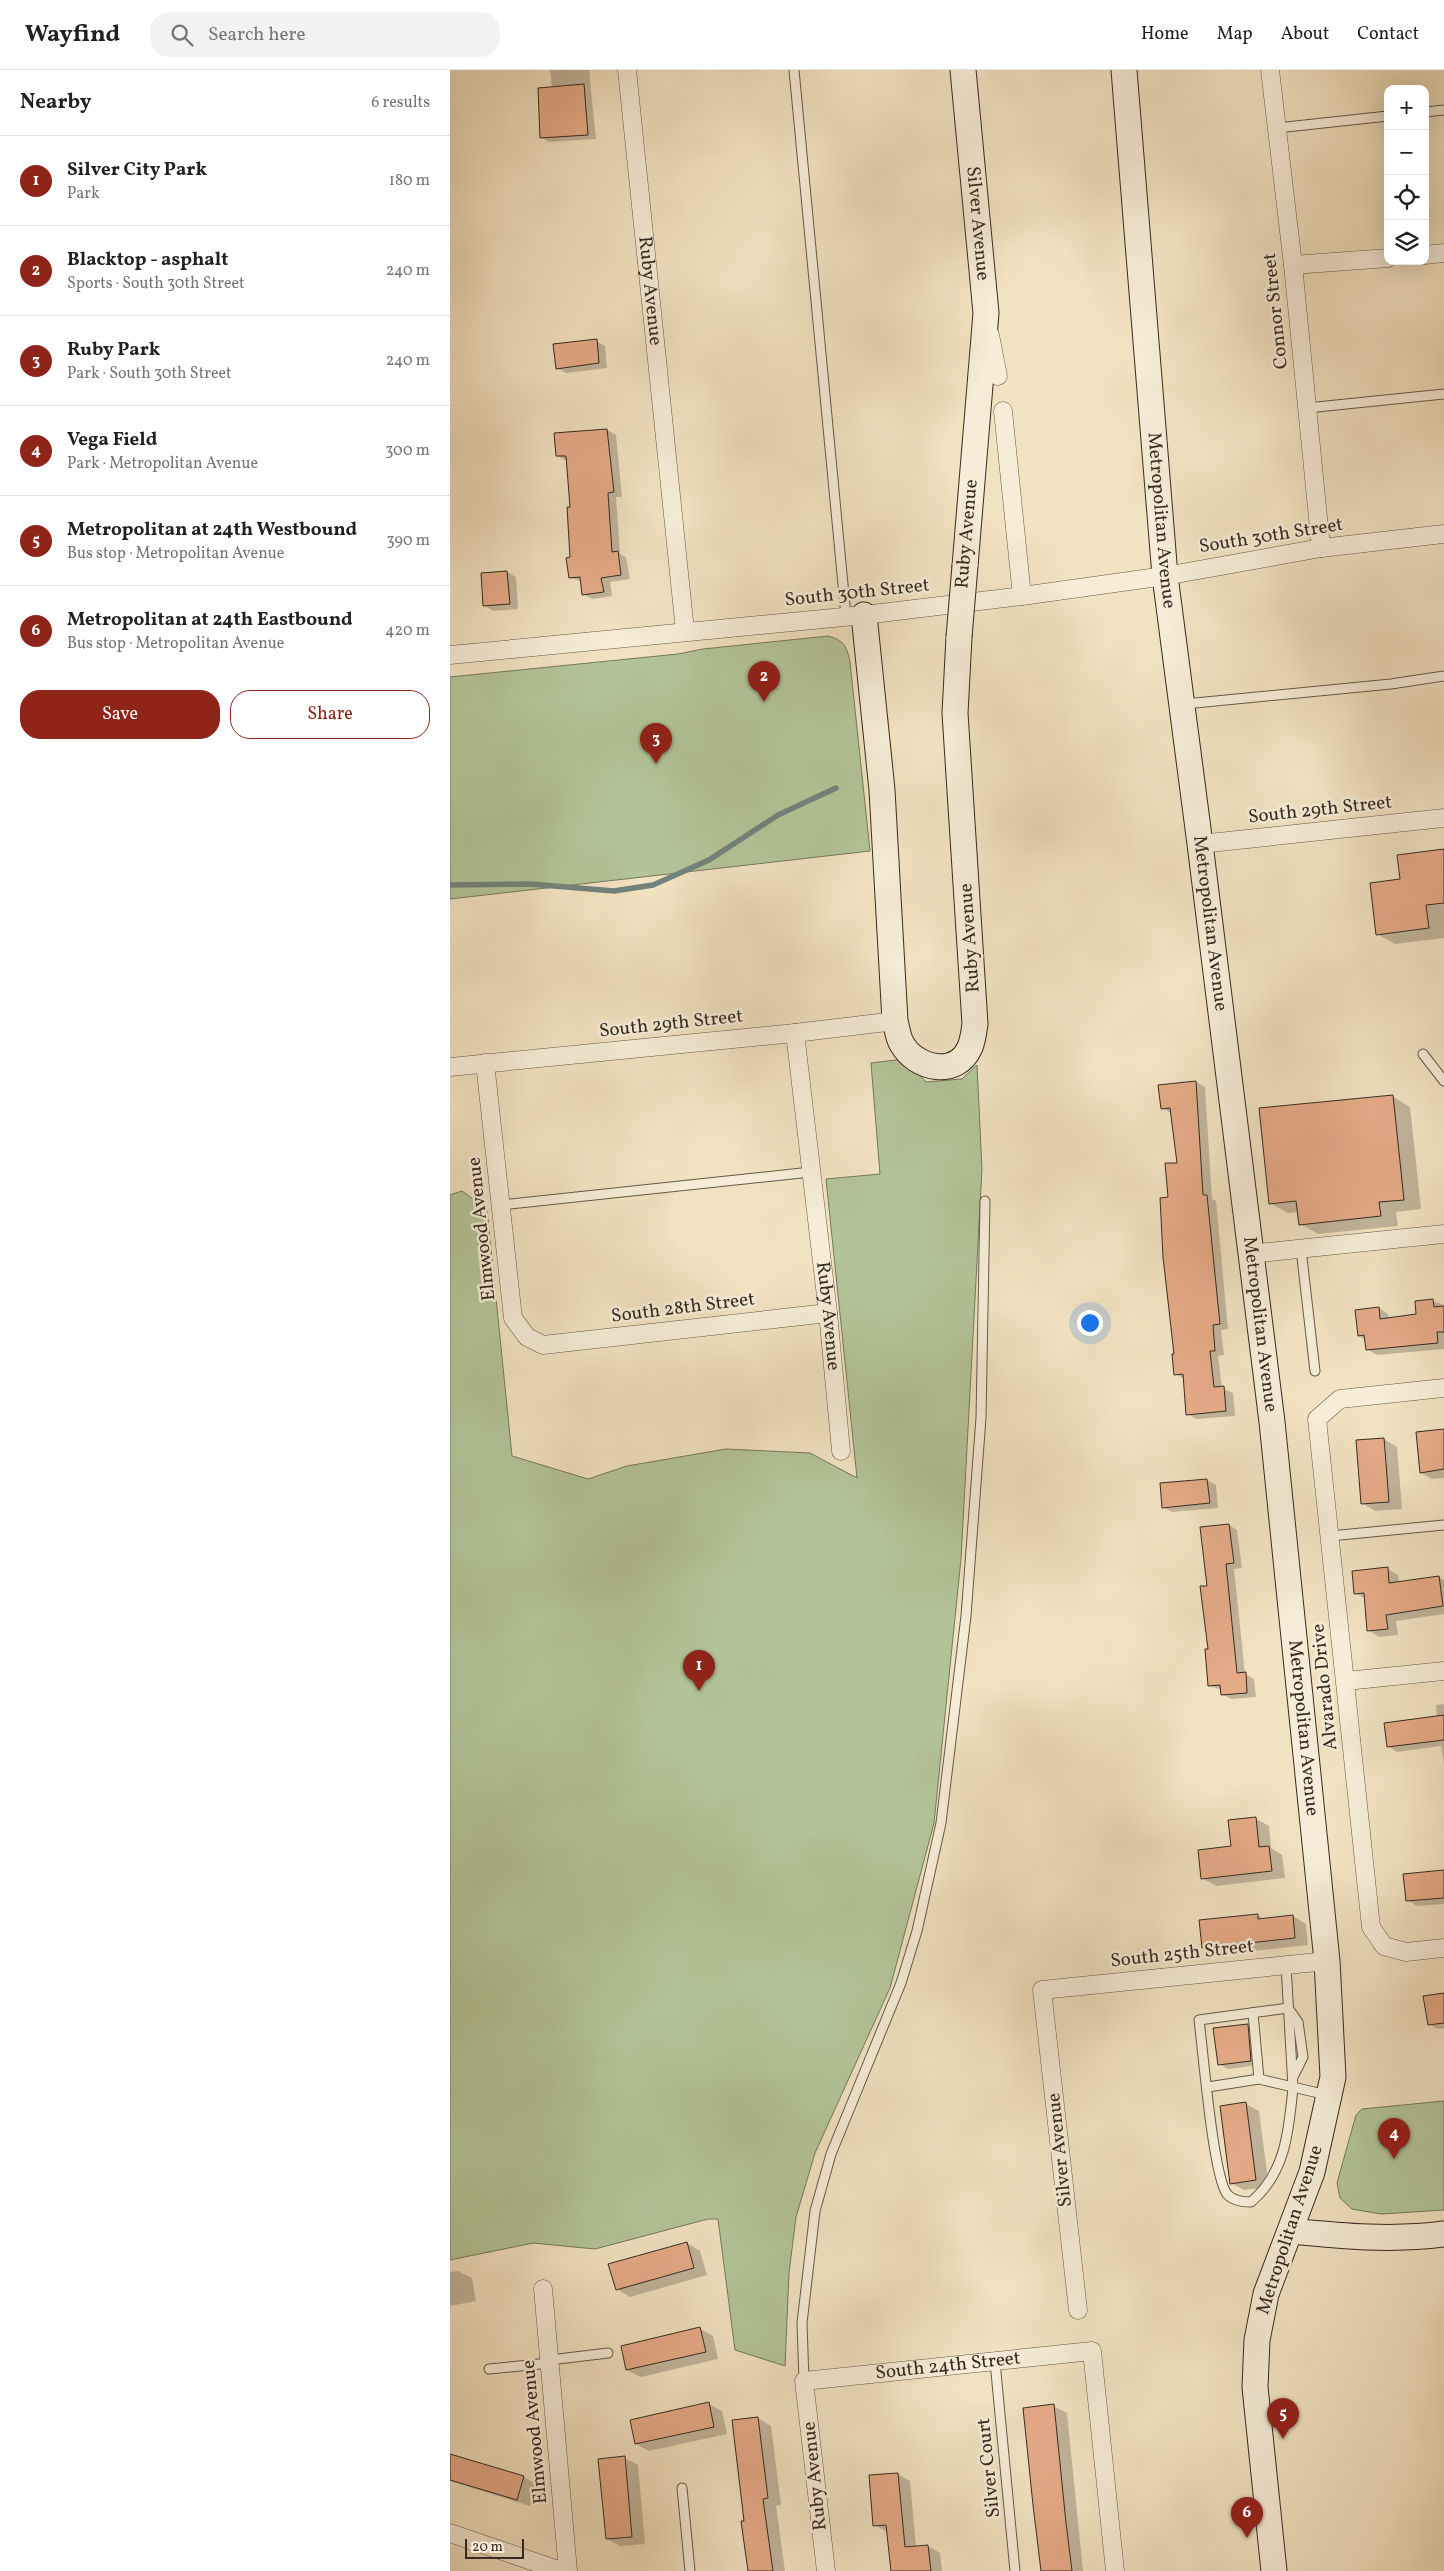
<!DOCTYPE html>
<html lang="en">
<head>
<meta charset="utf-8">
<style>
  body { margin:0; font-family:Vollkorn,serif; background:#f2f2f2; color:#202124 }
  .controls { position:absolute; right:15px; top:15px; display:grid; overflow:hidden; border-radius:10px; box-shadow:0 5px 20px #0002 }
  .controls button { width:45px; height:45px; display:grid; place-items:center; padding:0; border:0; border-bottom:1px solid #e0e0e0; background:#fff; color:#202124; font:25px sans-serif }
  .scale { position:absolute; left:15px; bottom:12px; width:59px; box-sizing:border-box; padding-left:5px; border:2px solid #352b23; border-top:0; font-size:14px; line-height:18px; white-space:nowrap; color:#352b23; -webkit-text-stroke:4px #f6ecd7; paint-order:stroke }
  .you { position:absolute; left:639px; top:1252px; width:18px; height:18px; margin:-12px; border:4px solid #fff; border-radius:50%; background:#1a73e8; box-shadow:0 0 0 8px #1a73e833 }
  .badge { display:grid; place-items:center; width:32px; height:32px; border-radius:50%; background:#8f2418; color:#fff; font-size:16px; font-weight:700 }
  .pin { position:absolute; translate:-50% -41px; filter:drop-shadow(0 1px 2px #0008) }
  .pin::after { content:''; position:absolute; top:26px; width:18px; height:15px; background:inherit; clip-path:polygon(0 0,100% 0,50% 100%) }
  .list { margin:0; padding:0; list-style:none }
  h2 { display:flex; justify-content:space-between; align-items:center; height:65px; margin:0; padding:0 20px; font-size:21px }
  h2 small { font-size:16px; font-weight:400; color:#757577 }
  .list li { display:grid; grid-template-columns:32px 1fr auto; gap:15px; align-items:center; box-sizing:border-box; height:90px; padding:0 20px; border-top:1px solid #e0e0e0 }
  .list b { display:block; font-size:19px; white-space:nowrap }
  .list p { margin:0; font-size:16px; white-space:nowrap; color:#757577 }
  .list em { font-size:16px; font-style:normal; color:#757577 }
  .actions { display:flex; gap:10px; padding:15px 20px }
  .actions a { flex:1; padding:11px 0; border:1px solid #8f2418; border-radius:20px; text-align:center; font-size:18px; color:#8f2418 }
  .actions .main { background:#8f2418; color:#fff }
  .icon { flex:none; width:28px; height:28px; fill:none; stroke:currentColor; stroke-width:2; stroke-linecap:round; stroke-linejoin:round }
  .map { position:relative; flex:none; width:994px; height:2501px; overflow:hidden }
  header { display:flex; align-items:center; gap:30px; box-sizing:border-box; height:70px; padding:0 25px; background:#fff; border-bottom:1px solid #e0e0e0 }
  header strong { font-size:24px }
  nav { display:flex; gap:28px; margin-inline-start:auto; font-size:18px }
  .search { width:350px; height:45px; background:#f2f2f2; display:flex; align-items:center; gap:12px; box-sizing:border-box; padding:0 18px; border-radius:20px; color:#757577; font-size:19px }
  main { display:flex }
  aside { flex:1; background:#fff }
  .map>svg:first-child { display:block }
  .green { fill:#b3c498; stroke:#74785e }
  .shadow { fill:#0003 }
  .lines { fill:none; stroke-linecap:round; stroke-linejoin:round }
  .stream { stroke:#72837c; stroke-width:5.5 }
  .building { fill:#e5aa87; stroke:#352b23 }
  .lane-casing { stroke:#64594a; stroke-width:11 }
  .street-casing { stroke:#64594a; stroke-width:19 }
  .secondary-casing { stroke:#352b23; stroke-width:27 }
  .lane { stroke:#f6ecd7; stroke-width:9 }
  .street { stroke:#f6ecd7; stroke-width:18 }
  .secondary { stroke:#f6ecd7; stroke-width:25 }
  .secondary-bridge-casing { stroke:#352b23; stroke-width:27; stroke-linecap:butt }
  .secondary-bridge { stroke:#f6ecd7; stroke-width:25 }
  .labels { text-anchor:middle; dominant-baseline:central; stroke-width:5; stroke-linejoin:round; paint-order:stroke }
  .street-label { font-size:19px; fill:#352b23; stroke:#f6ecd7 }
</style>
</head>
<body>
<header>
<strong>Wayfind</strong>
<div class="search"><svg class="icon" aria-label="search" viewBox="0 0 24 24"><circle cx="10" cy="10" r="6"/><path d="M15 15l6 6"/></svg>Search here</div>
<nav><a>Home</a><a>Map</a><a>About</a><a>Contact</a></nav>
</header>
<main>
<aside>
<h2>Nearby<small>6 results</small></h2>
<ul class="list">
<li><span class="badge">1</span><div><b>Silver City Park</b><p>Park</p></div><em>180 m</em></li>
<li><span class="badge">2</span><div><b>Blacktop - asphalt</b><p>Sports · South 30th Street</p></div><em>240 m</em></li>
<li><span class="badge">3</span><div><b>Ruby Park</b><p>Park · South 30th Street</p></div><em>240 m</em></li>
<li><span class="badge">4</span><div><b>Vega Field</b><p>Park · Metropolitan Avenue</p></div><em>300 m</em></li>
<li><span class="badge">5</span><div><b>Metropolitan at 24th Westbound</b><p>Bus stop · Metropolitan Avenue</p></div><em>390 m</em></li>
<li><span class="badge">6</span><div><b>Metropolitan at 24th Eastbound</b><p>Bus stop · Metropolitan Avenue</p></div><em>420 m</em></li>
</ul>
<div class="actions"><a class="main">Save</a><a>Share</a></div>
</aside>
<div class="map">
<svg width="994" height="2501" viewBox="0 0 994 2501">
  <rect width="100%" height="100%" fill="#f1e2c1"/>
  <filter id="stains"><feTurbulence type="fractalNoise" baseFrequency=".004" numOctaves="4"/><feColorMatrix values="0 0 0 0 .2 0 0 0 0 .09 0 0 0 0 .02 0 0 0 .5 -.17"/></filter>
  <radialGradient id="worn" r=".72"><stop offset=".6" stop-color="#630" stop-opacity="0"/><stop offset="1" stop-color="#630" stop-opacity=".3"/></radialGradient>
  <g class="green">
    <path d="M378 566C394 570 397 577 400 592L420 781 0 829V607L228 584 253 579Z"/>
    <path d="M454 989 476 1012 512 1009 527 995 532 1099 511 1489 484 1753 440 1918 365 2083 346 2147 339 2203 335 2296 285 2280 268 2149H258L145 2179 83 2173 0 2190V1125L12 1121 37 1139 62 1386 138 1409 177 1396 276 1379 360 1383 407 1408 376 1109 430 1104 421 993Z"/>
    <path d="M994 2031V2140L931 2144 902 2139 890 2128 887 2113 906 2045 912 2039Z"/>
  </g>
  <g class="shadow">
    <path d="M100 0H139L146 69 99 72 91 67 102 18Z"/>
    <path d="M146 271 155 276 157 298 116 303 107 298Z"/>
    <path d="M157 360 166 365 172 427H166L170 484 176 487 180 509 160 512 162 526 142 529 133 524 132 512 120 507 121 438 117 391 107 386Z"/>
    <path d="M57 502 66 507 68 539 43 541 35 536Z"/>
    <path d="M994 780V868L945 874 927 864 952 810Z"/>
    <path d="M746 1012 755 1017 762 1129 766 1131 778 1259 771 1260 774 1285 768 1286 772 1318 783 1323 785 1346 746 1349 737 1344 734 1309 726 1304 719 1129 729 1094 721 1043 712 1038 709 1017Z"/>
    <path d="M942 1026 960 1037 971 1139 946 1142 948 1156 868 1164 850 1154 849 1142 838 1143 820 1133Z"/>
    <path d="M983 1231 994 1235V1279L927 1285 917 1279 916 1270 909 1266 929 1238 938 1244 939 1249 968 1245Z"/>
    <path d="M994 1361V1408L982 1409 971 1403Z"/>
    <path d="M934 1369 947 1377 952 1439 925 1441 912 1433Z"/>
    <path d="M757 1410 766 1415 768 1438 722 1442 713 1437Z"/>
    <path d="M779 1455 787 1460 792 1498 784 1499 795 1604 804 1609 806 1627 781 1629 772 1624V1620L760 1616 758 1517Z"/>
    <path d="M938 1499 948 1505 949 1513 989 1507 994 1510V1544L946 1551 948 1565 929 1567 918 1560 916 1529 905 1523Z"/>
    <path d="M994 1634V1694L991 1676 947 1682 938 1676 987 1647 986 1635Z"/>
    <path d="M805 1748 819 1756 821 1778 832 1785 835 1808 766 1816 752 1808 783 1777Z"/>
    <path d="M994 1802V1834L967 1836 957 1830Z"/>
    <path d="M807 1845 814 1849 843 1846 856 1854 858 1875 766 1885 753 1877Z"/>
    <path d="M994 1924V1958L988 1959 979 1954Z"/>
    <path d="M797 1955 806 1960 809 1995 778 1999 769 1994Z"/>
    <path d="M796 2034 809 2041 819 2117 794 2120 781 2113Z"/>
    <path d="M237 2173 250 2181 257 2205 180 2227 167 2219Z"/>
    <path d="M8 2201 22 2208 26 2231 0 2236V2202Z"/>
    <path d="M250 2259 263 2266 268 2289 191 2307 177 2300Z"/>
    <path d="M259 2334 272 2341 277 2364 199 2381 186 2374Z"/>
    <path d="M603 2336 617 2343 633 2501H593L574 2339Z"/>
    <path d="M308 2348 321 2356 331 2435 326 2436 335 2501H299L283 2351Z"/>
    <path d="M0 2385 74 2407 87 2415 80 2436 0 2411Z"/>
    <path d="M174 2388 188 2395 195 2474 170 2476 157 2469Z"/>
    <path d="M448 2404 460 2411 466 2477 478 2476 490 2483 492 2501H442L438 2462 424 2455 420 2407Z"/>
  </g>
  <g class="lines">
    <path class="stream" d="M0 815 80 814 164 821 203 815 259 790 328 745 386 718"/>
  </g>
  <g class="building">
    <path d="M134 14 138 65 90 68 88 18Z"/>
    <path d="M147 269 149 293 106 299 103 274Z"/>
    <path d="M157 359 164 422 158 423 162 482 168 481 171 505 151 508 154 522 132 525 130 507 119 508 116 488 120 487 117 437H120L116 386H106L104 363Z"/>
    <path d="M57 501 60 534 33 536 31 503Z"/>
    <path d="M994 779V833L976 835 979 858 926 865 920 813 950 809 947 785Z"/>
    <path d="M746 1011 753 1125H757L770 1254 763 1255 765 1281H760L764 1317 774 1316 776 1341 736 1345 733 1304 724 1305 722 1284H724L713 1187 710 1128 718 1127 715 1093H727L720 1038 711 1039 708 1015Z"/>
    <path d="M943 1025 954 1130 929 1132 931 1146 849 1155 846 1131 819 1134 809 1038Z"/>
    <path d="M983 1229 984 1237 994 1236V1262H987L988 1273 916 1280 914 1265 908 1266 905 1240 929 1237 930 1249 966 1244 965 1231Z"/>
    <path d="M994 1359V1399L970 1403 966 1362Z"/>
    <path d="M934 1368 939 1432 911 1434 906 1370Z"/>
    <path d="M757 1409 760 1433 712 1438 710 1413Z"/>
    <path d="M779 1454 784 1493 776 1494 787 1603 796 1602 797 1623 771 1625 770 1615 758 1616 755 1579H758L750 1516H757L750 1457Z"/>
    <path d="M938 1497 939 1513 989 1506 993 1536 936 1545 938 1559 917 1561 914 1523 904 1524 902 1501Z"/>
    <path d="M994 1645V1670L937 1677 934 1653Z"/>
    <path d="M806 1747 809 1777 819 1776 822 1801 751 1809 748 1780 781 1776 778 1750Z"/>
    <path d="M994 1800V1828L956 1831 953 1804Z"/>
    <path d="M808 1844V1849L843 1845 845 1868 752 1878 749 1850Z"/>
    <path d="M994 1923V1953L978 1955 973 1926Z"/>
    <path d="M798 1954 801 1991 768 1995 763 1958Z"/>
    <path d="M796 2032 806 2110 780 2114 770 2036Z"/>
    <path d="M237 2172 244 2198 166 2220 158 2194Z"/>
    <path d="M250 2257 256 2282 176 2300 171 2276Z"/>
    <path d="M259 2332 264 2357 185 2374 180 2350Z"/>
    <path d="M604 2334 616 2453 622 2501H591L583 2435 573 2338Z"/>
    <path d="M308 2347 318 2428 313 2429 323 2501H298L291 2451H294L282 2350Z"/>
    <path d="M0 2384 74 2406 67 2430 0 2410Z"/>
    <path d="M175 2386 182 2467 156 2469 148 2389Z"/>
    <path d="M448 2403 455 2477 478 2475 481 2501H441L436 2455 423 2456 419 2405Z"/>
  </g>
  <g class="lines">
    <g class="lane-casing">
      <g id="lane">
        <path d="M344 0 396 546"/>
        <path d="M975 42 994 40"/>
        <path d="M827 58 938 46"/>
        <path d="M857 338 994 324"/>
        <path d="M735 634 941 614 994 606"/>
        <path d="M973 984 994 1011"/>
        <path d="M51 1135 361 1102"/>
        <path d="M851 1179 865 1301"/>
        <path d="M880 1466 994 1455"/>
        <path d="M836 1895 843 2017 877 2025"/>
        <path d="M803 1943 809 2009"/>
        <path d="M758 2017 809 2009 843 2017C839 2059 836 2103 801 2132 792 2132 783 2131 777 2124 763 2106 753 1980 749 1950L838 1938 848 1952 853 1987 843 2007"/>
        <path d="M100 2290 158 2283"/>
        <path d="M545 2292 565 2501"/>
        <path d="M39 2299 100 2293"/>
        <path d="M354 2311 352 2253 365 2141 381 2084 451 1913 467 1861 491 1753 516 1546 531 1348 535 1131"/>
        <path d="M232 2418 240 2501"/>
      </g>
    </g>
    <g class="street-casing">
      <g id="street">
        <path id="s1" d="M177 0 235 561"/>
        <path d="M820 0 843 195 871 478"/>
        <path d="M975 185 994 183"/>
        <path d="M843 195 938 188"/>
        <path d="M540 265 548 306"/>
        <path d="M553 341 572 526"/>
        <path d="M0 585 414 545 572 526 715 506 871 478 994 464"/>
        <path d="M750 774 994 748"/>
        <path id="s2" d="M345 963 378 1243 391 1381"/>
        <path d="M35 993 63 1248 77 1267 93 1275 378 1243"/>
        <path d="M0 997 345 963 445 951"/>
        <path d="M799 1184 994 1164"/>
        <path d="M994 1318 890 1329 867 1349 921 1857 934 1876 956 1882 994 1878"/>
        <path d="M896 1611 994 1601"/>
        <path d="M93 2219 118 2501"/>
        <path d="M628 2240 592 1920 877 1891"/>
        <path d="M0 2463 111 2501"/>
        <path id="s3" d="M376 2501 354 2311 642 2281 665 2501"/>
      </g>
    </g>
    <g class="secondary-casing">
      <g id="secondary">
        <path id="s4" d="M513 0 536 243 515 496"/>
        <path id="s5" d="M674 0 715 506 750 774 822 1352 877 1891 883 2007 862 2102 816 2224 807 2270 805 2317 824 2501"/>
        <path d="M414 545 432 720 445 951C447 958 448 968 452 974 466 999 507 1008 520 977 523 970 524 961 525 954L505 643 509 567"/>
        <path d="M841 2161C892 2166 942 2171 994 2164"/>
      </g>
    </g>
    <use href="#lane" class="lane"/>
    <use href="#street" class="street"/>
    <use href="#secondary" class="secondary"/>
    <g class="secondary-bridge-casing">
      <path id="secondary-bridge" d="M509 567 515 496"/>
    </g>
    <use href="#secondary-bridge" class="secondary-bridge"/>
  </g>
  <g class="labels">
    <g class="street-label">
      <text stroke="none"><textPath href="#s4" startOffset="154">Silver Avenue</textPath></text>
      <text stroke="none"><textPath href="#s1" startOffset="222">Ruby Avenue</textPath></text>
      <text transform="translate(826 241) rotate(-96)">Connor Street</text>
      <text stroke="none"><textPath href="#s5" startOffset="452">Metropolitan Avenue</textPath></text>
      <text transform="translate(517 464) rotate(-85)">Ruby Avenue</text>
      <text transform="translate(821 466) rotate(-9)">South 30th Street</text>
      <text transform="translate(407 523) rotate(-6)">South 30th Street</text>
      <text transform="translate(870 740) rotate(-6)">South 29th Street</text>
      <text stroke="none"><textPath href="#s5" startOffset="858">Metropolitan Avenue</textPath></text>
      <text transform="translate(520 868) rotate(-94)">Ruby Avenue</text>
      <text transform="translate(221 954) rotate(-6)">South 29th Street</text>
      <text transform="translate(32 1159) rotate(-96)">Elmwood Avenue</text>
      <text transform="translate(233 1238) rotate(-7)">South 28th Street</text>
      <text stroke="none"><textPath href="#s2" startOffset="285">Ruby Avenue</textPath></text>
      <text stroke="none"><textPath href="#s5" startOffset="1262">Metropolitan Avenue</textPath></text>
      <text transform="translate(875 1617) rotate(-96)">Alvarado Drive</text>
      <text stroke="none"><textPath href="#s5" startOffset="1668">Metropolitan Avenue</textPath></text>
      <text transform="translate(732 1884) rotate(-6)">South 25th Street</text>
      <text transform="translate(610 2080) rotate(-96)">Silver Avenue</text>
      <text transform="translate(840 2160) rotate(-72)">Metropolitan Avenue</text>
      <text stroke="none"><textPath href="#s3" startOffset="336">South 24th Street</textPath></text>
      <text transform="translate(85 2362) rotate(-95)">Elmwood Avenue</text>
      <text transform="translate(539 2398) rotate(-96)">Silver Court</text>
      <text transform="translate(365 2406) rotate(-96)">Ruby Avenue</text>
    </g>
  </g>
  <rect width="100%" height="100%" filter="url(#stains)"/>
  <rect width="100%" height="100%" fill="url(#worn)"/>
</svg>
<div class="controls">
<button>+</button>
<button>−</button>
<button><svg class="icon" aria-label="locate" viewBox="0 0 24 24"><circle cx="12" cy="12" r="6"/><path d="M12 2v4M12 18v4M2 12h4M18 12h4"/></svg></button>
<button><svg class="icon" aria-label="layers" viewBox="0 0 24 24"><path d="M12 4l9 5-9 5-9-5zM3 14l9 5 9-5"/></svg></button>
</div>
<div class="scale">20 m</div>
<div class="you"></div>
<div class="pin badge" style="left:249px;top:1621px">1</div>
<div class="pin badge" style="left:314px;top:632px">2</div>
<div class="pin badge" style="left:206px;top:694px">3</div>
<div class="pin badge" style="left:944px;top:2089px">4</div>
<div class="pin badge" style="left:833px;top:2369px">5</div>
<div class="pin badge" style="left:797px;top:2468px">6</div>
</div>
</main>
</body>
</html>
